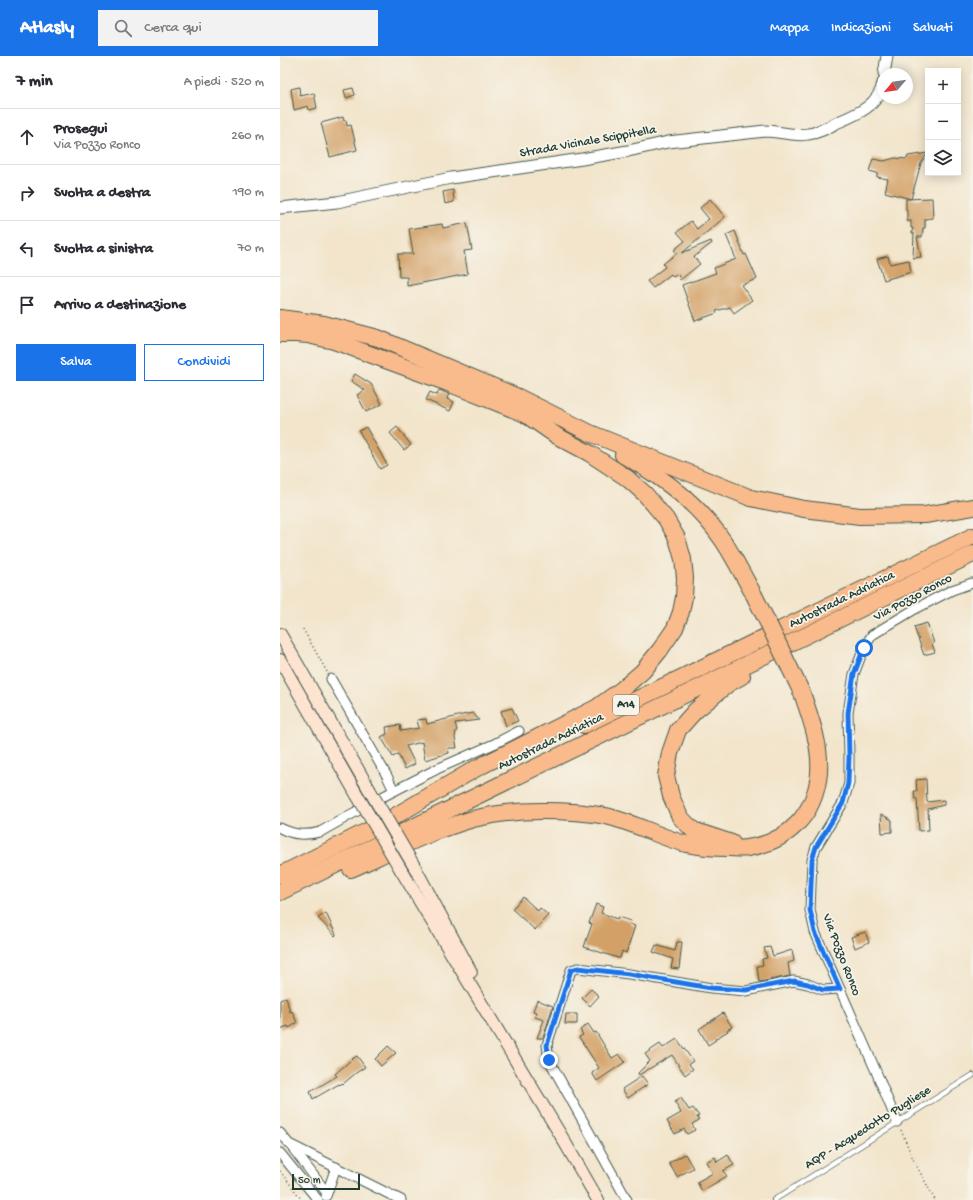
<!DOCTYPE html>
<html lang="it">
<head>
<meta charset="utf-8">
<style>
  body { margin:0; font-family:"Gochi Hand",sans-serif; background:#f2f2f3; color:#2b2b33 }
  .controls { position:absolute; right:12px; top:12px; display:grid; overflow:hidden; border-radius:0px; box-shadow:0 2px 10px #0003 }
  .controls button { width:36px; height:36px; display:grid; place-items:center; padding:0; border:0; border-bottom:1px solid #e1e1e2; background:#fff; color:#2b2b33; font:20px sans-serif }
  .compass { position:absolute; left:597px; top:12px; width:36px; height:36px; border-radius:50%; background:#fff; box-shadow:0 2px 10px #0003; rotate:241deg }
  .scale { position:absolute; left:12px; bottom:10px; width:68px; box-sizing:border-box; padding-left:4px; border:2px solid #1f3d34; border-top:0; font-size:11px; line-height:14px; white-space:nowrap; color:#1f3d34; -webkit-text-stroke:3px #f7f3e8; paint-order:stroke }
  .stop { position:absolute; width:12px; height:12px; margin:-9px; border:3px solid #1a73e8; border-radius:50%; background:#fff }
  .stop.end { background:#1a73e8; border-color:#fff; box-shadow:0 1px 4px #0008 }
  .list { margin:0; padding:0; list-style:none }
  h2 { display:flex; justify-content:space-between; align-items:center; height:52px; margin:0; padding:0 16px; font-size:17px }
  h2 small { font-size:13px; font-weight:400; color:#7c7c81 }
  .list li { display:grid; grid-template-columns:26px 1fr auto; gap:12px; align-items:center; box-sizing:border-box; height:56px; padding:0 16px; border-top:1px solid #e1e1e2 }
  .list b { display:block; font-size:15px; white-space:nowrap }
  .list p { margin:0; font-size:13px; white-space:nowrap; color:#7c7c81 }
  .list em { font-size:13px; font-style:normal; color:#7c7c81 }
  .actions { display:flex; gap:8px; padding:12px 16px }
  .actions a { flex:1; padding:9px 0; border:1px solid #1a73e8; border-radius:0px; text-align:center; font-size:14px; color:#1a73e8 }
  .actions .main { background:#1a73e8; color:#fff }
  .icon { flex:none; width:22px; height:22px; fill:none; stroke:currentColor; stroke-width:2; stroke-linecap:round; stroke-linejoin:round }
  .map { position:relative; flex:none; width:693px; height:1144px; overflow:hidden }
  header { display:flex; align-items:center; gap:24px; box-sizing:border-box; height:56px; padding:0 20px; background:#1a73e8; color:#fff }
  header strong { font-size:19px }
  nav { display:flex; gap:22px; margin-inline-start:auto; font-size:14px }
  .search { width:280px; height:36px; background:#f2f2f3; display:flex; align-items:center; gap:10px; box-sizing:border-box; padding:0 14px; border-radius:0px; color:#7c7c81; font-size:15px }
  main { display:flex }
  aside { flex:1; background:#fff }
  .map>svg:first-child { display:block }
  .building { fill:#d3a167 }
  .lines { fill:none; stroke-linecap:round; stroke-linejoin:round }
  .service-casing { stroke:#3f564b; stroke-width:6 }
  .minor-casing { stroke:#3f564b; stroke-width:11 }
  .tertiary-casing { stroke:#3f564b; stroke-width:13 }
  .secondary-casing { stroke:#3f564b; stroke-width:14 }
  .motorway-casing { stroke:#3f564b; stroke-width:18 }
  .path { stroke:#3f564b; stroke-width:1.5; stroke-dasharray:1 3; stroke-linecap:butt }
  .service { stroke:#fff; stroke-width:4.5 }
  .minor { stroke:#fff; stroke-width:9 }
  .tertiary { stroke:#fff; stroke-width:11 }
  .secondary { stroke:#fde4d1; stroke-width:12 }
  .motorway { stroke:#fabb8c; stroke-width:16 }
  .secondary-bridge-casing { stroke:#3f564b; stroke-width:14; stroke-linecap:butt }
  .motorway-bridge-casing { stroke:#3f564b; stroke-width:18; stroke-linecap:butt }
  .secondary-bridge { stroke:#fde4d1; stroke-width:12 }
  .motorway-bridge { stroke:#fabb8c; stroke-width:16 }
  .route { stroke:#1a73e8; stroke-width:5 }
  .labels { text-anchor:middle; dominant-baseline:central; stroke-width:3.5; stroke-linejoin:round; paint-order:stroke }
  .shield { fill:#f7f3e8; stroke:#60746a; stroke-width:1 }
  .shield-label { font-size:12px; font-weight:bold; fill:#1f3d34 }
  .street-label { font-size:13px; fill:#1f3d34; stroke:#f7f3e8 }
</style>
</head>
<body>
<header>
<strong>Atlasly</strong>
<div class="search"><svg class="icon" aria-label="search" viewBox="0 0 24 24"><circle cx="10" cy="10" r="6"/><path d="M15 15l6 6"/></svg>Cerca qui</div>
<nav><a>Mappa</a><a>Indicazioni</a><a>Salvati</a></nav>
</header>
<main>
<aside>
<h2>7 min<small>A piedi · 520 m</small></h2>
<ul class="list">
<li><svg class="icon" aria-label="ahead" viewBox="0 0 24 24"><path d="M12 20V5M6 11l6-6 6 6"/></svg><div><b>Prosegui</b><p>Via Pozzo Ronco</p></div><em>260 m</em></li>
<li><svg class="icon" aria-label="right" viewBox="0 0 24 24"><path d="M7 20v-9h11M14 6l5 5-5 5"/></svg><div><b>Svolta a destra</b></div><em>190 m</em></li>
<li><svg class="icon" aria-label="left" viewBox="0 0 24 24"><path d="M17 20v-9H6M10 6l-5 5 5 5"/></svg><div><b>Svolta a sinistra</b></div><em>70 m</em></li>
<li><svg class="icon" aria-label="arrive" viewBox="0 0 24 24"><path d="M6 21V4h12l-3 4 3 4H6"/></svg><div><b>Arrivo a destinazione</b></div></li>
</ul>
<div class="actions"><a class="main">Salva</a><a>Condividi</a></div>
</aside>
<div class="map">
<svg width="693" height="1144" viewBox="0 0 693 1144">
  <rect width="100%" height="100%" fill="#f7f3e8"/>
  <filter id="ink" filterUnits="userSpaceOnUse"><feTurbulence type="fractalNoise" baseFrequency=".025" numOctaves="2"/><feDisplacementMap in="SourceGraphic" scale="8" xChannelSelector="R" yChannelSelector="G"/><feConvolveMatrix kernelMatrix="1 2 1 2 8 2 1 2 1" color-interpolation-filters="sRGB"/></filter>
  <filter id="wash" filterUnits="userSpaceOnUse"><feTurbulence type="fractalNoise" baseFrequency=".012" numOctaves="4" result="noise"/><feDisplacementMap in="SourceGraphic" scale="16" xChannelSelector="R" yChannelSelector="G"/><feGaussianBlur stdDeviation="0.9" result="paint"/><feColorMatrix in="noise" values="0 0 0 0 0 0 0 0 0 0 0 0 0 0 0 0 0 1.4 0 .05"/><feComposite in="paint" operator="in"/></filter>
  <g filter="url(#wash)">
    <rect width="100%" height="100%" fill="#f2e5cc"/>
    <g id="blocks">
      <g class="building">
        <path d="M19 31 20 40 34 37 37 52 29 54 28 50 14 54 11 33Z"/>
        <path d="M73 32 75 39 66 42 64 34Z"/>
        <path d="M63 61 64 65 66 64 67 70 71 69 77 94 50 101 41 67Z"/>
        <path d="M648 97 641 107 631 143 605 136 608 123 597 121V117L589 115 593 103 604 105 615 102 627 103 628 100Z"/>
        <path d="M173 134 174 146 165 148 163 136Z"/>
        <path d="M652 142 653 162 645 163V172H643L642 181H637L641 201 633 202 634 177H632L633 172H631V165H627V153H626V143Z"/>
        <path d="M430 143 445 161 402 197 431 185 432 187 414 201 420 208 400 224 398 218 393 221 391 218 373 232 367 225 385 211 383 208 397 197 394 194 405 185 397 176 411 165 417 173 429 163 420 152Z"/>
        <path d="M187 167 192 194 184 195 188 218 127 230V221H119L118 198H133L129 173 162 168 163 172Z"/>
        <path d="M455 175 464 199 466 198 477 223 461 229 472 244 454 257 450 251 436 255 437 257 415 265 402 229 436 217 434 212 456 203 446 179Z"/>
        <path d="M608 200 610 208 629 204 631 216 604 224 597 203Z"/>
        <path d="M75 318 91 328 102 348 86 356 77 339 85 334 71 325Z"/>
        <path d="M159 334 169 338 167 343 174 346 170 355 146 344 150 336 157 339Z"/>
        <path d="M86 371 107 409 100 413 79 375Z"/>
        <path d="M117 371 131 389 124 394 110 377Z"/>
        <path d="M647 567 654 587 652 588 655 596 644 599 634 571Z"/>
        <path d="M232 652 238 665 226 670 221 655Z"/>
        <path d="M193 657 199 664 175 667 177 674 176 675 175 682 177 692H168L169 697 145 704 142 686 126 690 135 708 125 713 118 698 113 701 101 681 107 678 106 671 120 669 121 675 139 672 137 664 146 663 147 668 182 659Z"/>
        <path d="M646 723 647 746 664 744V749L648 753 649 774 639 775 637 743H635L634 735H637L636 724Z"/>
        <path d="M601 758 612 764V776L602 777Z"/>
        <path d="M243 841 258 855 260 852 268 859 255 874 232 853Z"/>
        <path d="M316 848 323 851 321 857 337 863 338 861 351 865 350 868 355 870 346 897 342 895 340 902H338L304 891 312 868 309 867Z"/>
        <path d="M46 857 56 879 55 880 38 862Z"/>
        <path d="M585 876 589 886 575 892 571 881Z"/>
        <path d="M397 886H402L399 913 391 912 393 903 373 896 376 889 395 895Z"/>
        <path d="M490 891 493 900 512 894 514 905 508 907 510 920 479 926 477 910 483 909 482 903 487 902 484 892Z"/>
        <path d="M311 933 319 940 310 950 302 942Z"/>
        <path d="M6 941 10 956 12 955 17 967 9 972 8 970 0 973V944Z"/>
        <path d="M257 944 273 950 263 982H257L264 964 255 961 257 956 253 955Z"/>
        <path d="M443 957 452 971 447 974 448 975 435 983 436 984 428 989 419 973Z"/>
        <path d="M286 958H297V968H285Z"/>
        <path d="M308 968 314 977 316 976 332 1002 339 998 345 1006 317 1025 312 1017 319 1012 299 981 303 979 300 974Z"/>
        <path d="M397 983 413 1005 409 1008 413 1013 405 1019 392 999 359 1019 358 1017 370 1005 365 998 380 988 383 992Z"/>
        <path d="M108 990 116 997 101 1010 95 1003Z"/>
        <path d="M77 1000 85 1011 76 1017 63 1028 62 1027 60 1029 59 1028 33 1043 30 1036 57 1020 55 1018 72 1003Z"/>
        <path d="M362 1020 368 1028 348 1042 342 1033Z"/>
        <path d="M401 1042 409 1054 413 1052 419 1060 417 1061 419 1064 412 1068 415 1074 407 1078 404 1073 395 1078 387 1065 401 1057 395 1046Z"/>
        <path d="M405 1098 413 1112 397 1121 389 1107Z"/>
        <path d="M448 1099 454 1109 443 1115 447 1120 422 1135 417 1126 433 1117 426 1106 435 1101 437 1106Z"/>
      </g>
    </g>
  </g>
  <g filter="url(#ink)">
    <use href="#blocks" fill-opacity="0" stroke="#3f564b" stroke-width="1"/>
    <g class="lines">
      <g class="service-casing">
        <path id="service" d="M494 1144 693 1019"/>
      </g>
      <g class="minor-casing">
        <g id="minor">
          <path d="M51 623 107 720 114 735"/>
          <path d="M0 772C14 779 25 780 40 776L102 741 157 713 216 687 239 675"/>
          <path d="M617 1066 595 1013 535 876 530 854 532 804 536 791 563 747 569 727V700L568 657 574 618 584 592 592 579 635 553 672 534 692 527"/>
          <path d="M0 1077 9 1088 121 1144"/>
          <path d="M11 1090 47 1137"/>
          <path d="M0 1097 38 1144"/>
          <path d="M46 1140 56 1111"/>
          <path d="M347 1144 269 1004 267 989 291 914 298 912 349 918 431 932 466 935 514 925 528 928 543 934 560 933"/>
        </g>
      </g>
      <g class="tertiary-casing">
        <g id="tertiary">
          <path d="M604 18 607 0"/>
          <path d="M0 152 57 146 171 122 302 103 348 95 388 86 485 75C500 75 513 81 528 78 538 77 547 72 556 67 575 59 599 50 603 27"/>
        </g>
      </g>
      <g class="secondary-casing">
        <g id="secondary">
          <path d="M0 578 89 733"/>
          <path d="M0 604 77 739"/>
          <path d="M134 810 191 916"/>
          <path d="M121 814 280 1078 318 1144"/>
        </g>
      </g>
      <g class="motorway-casing">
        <g id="motorway">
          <path d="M0 262 44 268 98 282 238 341 310 377 471 442 524 453 580 460 645 459 693 451"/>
          <path d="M0 278H16L28 279 54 285 168 327 245 358 277 380 309 397 347 422 365 438 386 463 397 482 403 503 405 522 404 541 401 556 395 572 380 594 363 615 341 634 316 652 195 713 110 763"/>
          <path d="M343 399C381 420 419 448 444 486 455 503 464 521 474 539"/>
          <path d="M304 669 693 480"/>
          <path d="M452 787 413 774 400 761 391 740 386 720 390 697 398 674 415 655 448 628 462 620"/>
          <path d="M71 813C111 795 151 775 193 763 213 758 241 755 262 755 283 755 305 756 326 760 353 766 379 781 406 788 420 791 435 792 449 792 455 792 461 793 467 792 508 786 535 759 539 717 541 690 531 663 522 637"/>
          <path d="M0 819 109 764"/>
          <path d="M0 836 693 498"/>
        </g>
      </g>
      <g class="path">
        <path d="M23 573 47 616"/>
        <path d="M621 1074 633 1103 655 1144"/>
        <path d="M0 1115 22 1144"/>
      </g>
      <use href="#service" class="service"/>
      <use href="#minor" class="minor"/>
      <use href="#tertiary" class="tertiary"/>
      <use href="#secondary" class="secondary"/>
      <use href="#motorway" class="motorway"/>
      <g class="secondary-bridge-casing">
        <g id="secondary-bridge">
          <path d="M89 733 134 810"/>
          <path d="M77 739 121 814"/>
        </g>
      </g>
      <g class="motorway-bridge-casing">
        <path id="motorway-bridge" d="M474 539 489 569 522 637"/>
      </g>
      <use href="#secondary-bridge" class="secondary-bridge"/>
      <use href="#motorway-bridge" class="motorway-bridge"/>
    </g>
  </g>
  <g class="lines" filter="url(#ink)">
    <path class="route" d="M269 1004 267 989 291 914 298 912 349 918 431 932 466 934 514 925 528 928 543 934 560 933 535 876 530 854 532 804 536 791 563 747 568 727 569 700 568 657 574 618 584 592"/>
  </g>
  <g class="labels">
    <rect class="shield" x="333" y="639" width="26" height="20" rx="3"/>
    <g class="shield-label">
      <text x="346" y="649">A14</text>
    </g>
    <g class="street-label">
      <text transform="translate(308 86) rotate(-10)">Strada Vicinale Scippitella</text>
      <text transform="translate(633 542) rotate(-28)">Via Pozzo Ronco</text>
      <text transform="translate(562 544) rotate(-26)">Autostrada Adriatica</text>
      <text transform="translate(271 686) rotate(-26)">Autostrada Adriatica</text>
      <text transform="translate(561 899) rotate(69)">Via Pozzo Ronco</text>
      <text transform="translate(588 1072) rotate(-32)">AQP - Acquedotto Pugliese</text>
    </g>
  </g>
</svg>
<div class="controls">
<button>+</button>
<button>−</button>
<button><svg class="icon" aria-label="layers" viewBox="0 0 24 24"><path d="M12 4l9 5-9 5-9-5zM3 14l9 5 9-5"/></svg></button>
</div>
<svg class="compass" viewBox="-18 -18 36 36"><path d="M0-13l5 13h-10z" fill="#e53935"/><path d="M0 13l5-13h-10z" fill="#7c7c81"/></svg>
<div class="scale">50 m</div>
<div class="stop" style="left:584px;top:592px"></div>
<div class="stop end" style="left:269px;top:1004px"></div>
</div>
</main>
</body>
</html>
